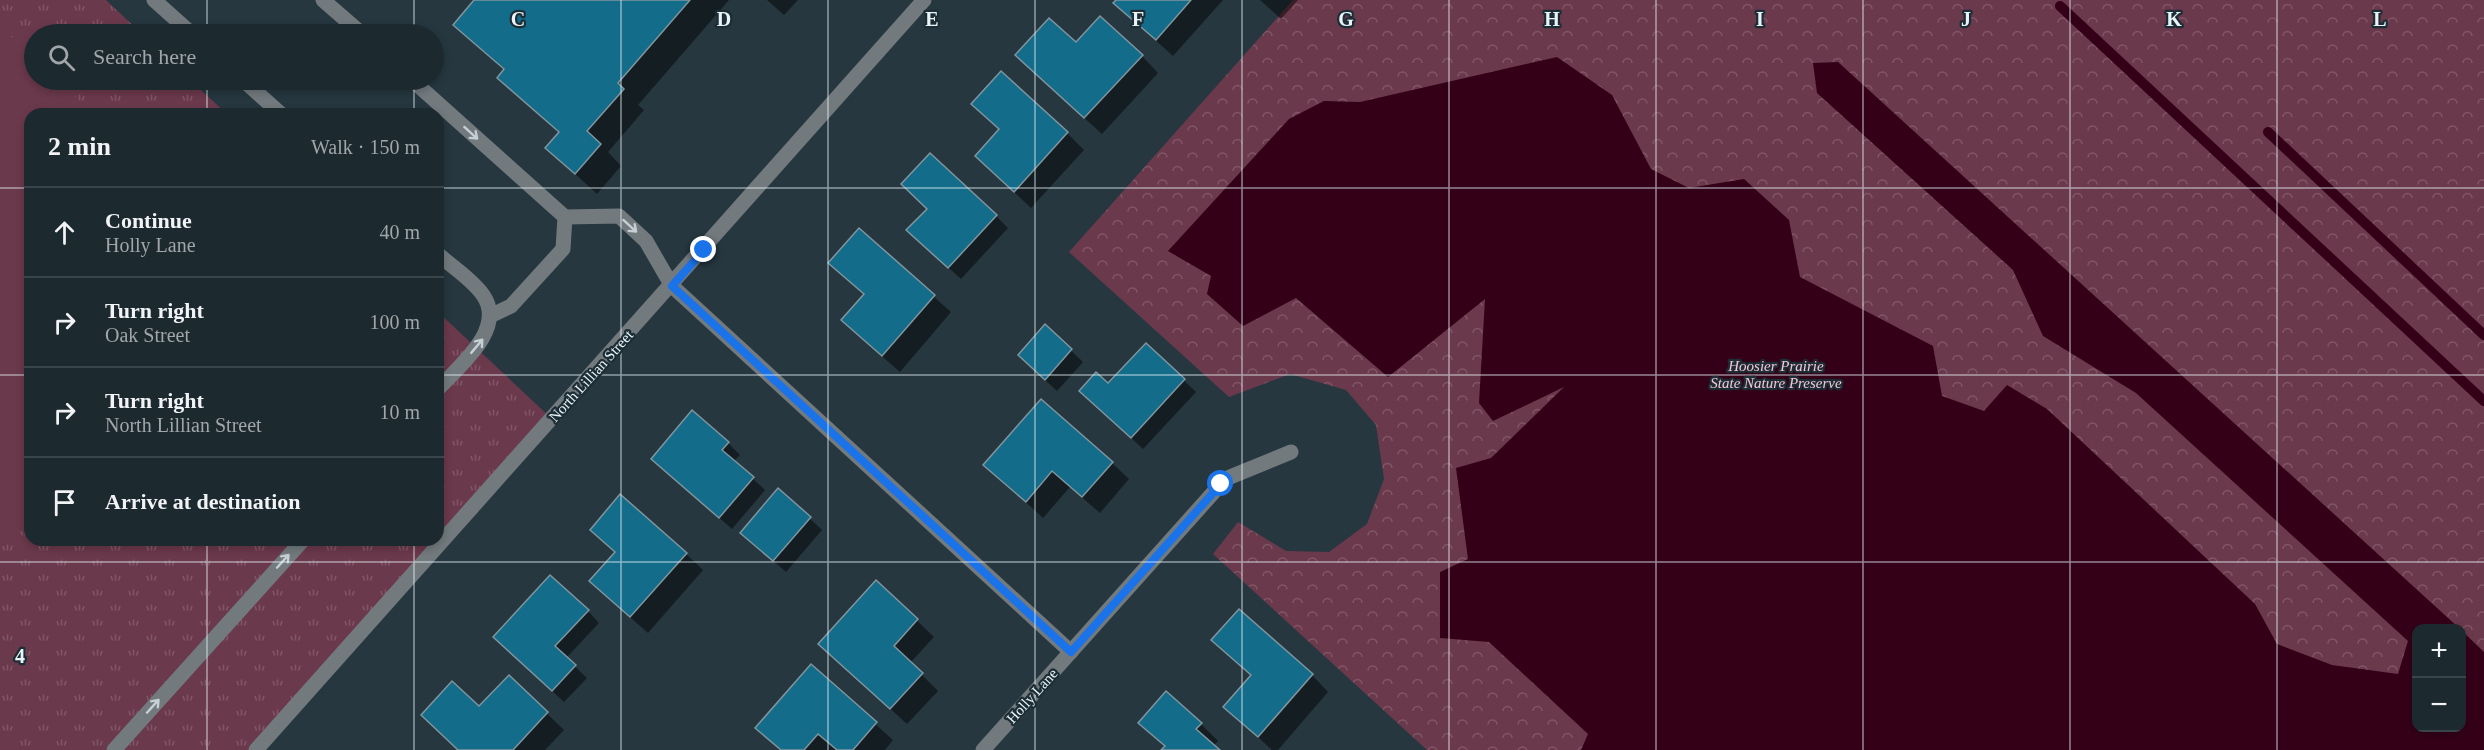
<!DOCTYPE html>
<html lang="en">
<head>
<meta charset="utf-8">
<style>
  body { margin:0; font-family:Georgia,serif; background:#29353b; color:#f1f3f6 }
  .controls { position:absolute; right:18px; bottom:18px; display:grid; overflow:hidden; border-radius:12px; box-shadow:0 3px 9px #0003 }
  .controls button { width:54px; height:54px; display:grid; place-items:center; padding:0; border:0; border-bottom:2px solid #3a454b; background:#1c292f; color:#f1f3f6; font:30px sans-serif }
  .stop { position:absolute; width:18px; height:18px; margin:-14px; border:4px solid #1a73e8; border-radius:50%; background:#fff }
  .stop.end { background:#1a73e8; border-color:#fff; box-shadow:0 2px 6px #0008 }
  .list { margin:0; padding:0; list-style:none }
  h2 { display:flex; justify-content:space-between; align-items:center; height:78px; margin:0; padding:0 24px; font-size:26px }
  h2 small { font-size:20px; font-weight:400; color:#a0a6aa }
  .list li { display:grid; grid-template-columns:39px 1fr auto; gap:18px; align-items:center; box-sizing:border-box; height:90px; padding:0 24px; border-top:2px solid #3a454b }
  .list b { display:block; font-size:22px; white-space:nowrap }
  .list p { margin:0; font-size:20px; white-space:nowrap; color:#a0a6aa }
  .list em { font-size:20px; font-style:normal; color:#a0a6aa }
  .icon { flex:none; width:33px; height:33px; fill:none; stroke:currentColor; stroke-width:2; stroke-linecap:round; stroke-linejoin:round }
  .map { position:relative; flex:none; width:2484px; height:750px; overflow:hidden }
  .search { position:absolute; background:#1c292f; box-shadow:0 3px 9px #0003; left:24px; top:24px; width:420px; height:66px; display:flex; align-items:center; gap:15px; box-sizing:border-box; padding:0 21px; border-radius:33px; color:#a0a6aa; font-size:22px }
  .panel { position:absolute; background:#1c292f; box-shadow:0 3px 9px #0003; left:24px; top:108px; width:420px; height:438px; border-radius:18px }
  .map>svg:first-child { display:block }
  .grass { fill:url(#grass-tufts) }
  .park { fill:url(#park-crowns); fill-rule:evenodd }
  .garden { fill:#6b394c }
  .water { fill:#340018 }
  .shadow { fill:#0007 }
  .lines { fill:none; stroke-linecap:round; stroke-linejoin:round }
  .stream { stroke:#340018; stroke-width:10 }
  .building { fill:#136c8a; stroke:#81959e; stroke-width:1.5 }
  .minor { stroke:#727a7e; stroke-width:15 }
  .oneway { stroke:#c5cfd4 }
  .route { stroke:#1a73e8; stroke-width:8 }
  .grid { fill:none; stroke:#e9f4f9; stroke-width:1.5; stroke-opacity:0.55 }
  .labels { text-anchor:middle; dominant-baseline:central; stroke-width:4.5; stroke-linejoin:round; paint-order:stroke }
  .park-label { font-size:15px; font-style:italic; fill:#f6c7d6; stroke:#1c2d35 }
  .street-label { font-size:15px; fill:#e9f4f9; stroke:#1c2d35 }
  .grid-label { font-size:20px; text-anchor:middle; font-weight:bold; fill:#e9f4f9; stroke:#1c2d35; stroke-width:4.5; stroke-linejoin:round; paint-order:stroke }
</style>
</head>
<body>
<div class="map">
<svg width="2484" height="750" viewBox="0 0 2484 750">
  <defs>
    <pattern id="grass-tufts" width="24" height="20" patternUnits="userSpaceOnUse" patternTransform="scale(1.5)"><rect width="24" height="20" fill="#6b394c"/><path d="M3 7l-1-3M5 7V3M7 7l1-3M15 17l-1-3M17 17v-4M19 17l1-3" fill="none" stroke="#805667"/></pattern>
    <pattern id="park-crowns" width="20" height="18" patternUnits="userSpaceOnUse" patternTransform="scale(1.5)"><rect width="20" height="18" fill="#6b394c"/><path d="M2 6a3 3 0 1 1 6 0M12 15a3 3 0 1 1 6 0" fill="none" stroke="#805667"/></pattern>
  </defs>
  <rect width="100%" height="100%" fill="#26373f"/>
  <path class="grass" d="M0 0H106L142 34H34V80H190L227 114H30V540H438V312L552 419 256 750H0Z"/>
  <path class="park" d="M1293 0H2484V750H1427L1213 554 1238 522 1286 551 1329 552 1367 524 1384 479 1376 425 1346 390 1290 374 1229 397 1069 252ZM2416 628H2462V728H2416Z"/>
  <path class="garden" d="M0 26 34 58V80H57L94 114H30V510L6 535 0 530Z"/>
  <path class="water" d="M1557 57 1612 95 1651 169 1689 188 1744 179 1789 220 1800 277 1933 346 1942 396 1984 411 2007 385 2047 409 2255 604 2277 644 2332 665 2398 674 2408 641 2136 393 2043 336 2013 270 1817 93 1813 63 1838 62 2459 628H2416V728H2462V631L2484 652V750H1581L1588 734 1489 642 1440 638V572L1468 559 1456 468 1491 458 1564 387 1493 421 1479 403 1485 299 1388 377 1296 298 1243 326 1207 294 1211 276 1168 251 1289 119 1324 101 1360 102Z"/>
  <g class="shadow">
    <path d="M476 0H729L638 105 644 110 608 152 621 166 597 194 547 148 560 134 499 78 505 71 455 25Z"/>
    <path d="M767 0H798L784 15Z"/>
    <path d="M1118 0H1223L1173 56 1132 19Z"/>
    <path d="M1260 0H1298L1281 19Z"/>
    <path d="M1076 44 1142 56 1158 73 1102 134 1034 72Z"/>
    <path d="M1067 133 1084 150 1031 208 994 173Z"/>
    <path d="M996 216 1008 228 961 279 920 242Z"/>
    <path d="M859 230 951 312 900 372 860 337 865 295 830 263Z"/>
    <path d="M1045 326 1083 362 1057 391 1031 367Z"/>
    <path d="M1146 345 1196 392 1143 449 1093 402Z"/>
    <path d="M728 443 740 455 734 461 765 490 732 529 653 459Z"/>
    <path d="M1112 463 1129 479 1100 513 1070 487 1043 518 985 465Z"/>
    <path d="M779 490 822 530 786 572 754 544Z"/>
    <path d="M616 553 686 554 703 570 648 633 608 598Z"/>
    <path d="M877 582 934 637 910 663 938 691 907 724 837 660Z"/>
    <path d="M588 611 599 623 566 658 587 678 564 702 506 648Z"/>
    <path d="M1213 640 1312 675 1328 692 1278 750H1272L1225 707 1252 676Z"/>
    <path d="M811 666 893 740 885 750H780L757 728Z"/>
    <path d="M509 677 564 730 545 750H459L479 708Z"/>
    <path d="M1140 723 1201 724 1218 741 1213 746 1218 750H1163L1166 747Z"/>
  </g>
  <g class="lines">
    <g class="stream">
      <path d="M2060 6 2484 401"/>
      <path d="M2268 132 2484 335"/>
    </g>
  </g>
  <g class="building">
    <path d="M474 0H690L618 83 624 89 587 131 601 144 575 174 545 148 559 132 497 78 504 69 453 25Z"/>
    <path d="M1116 0H1191L1156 40 1113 3Z"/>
    <path d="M1100 16 1143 55 1084 118 1015 55 1049 18 1076 42Z"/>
    <path d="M1001 71 1068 132 1014 192 975 156 999 129 971 104Z"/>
    <path d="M930 153 997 215 948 268 906 230 927 209 901 184Z"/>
    <path d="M859 228 935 295 882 356 841 320 864 294 828 263Z"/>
    <path d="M1045 324 1072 349 1045 380 1018 355Z"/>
    <path d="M1146 343 1185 379 1131 438 1079 391 1096 372 1108 383Z"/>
    <path d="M1041 399 1113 462 1082 497 1052 471 1026 502 983 465Z"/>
    <path d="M692 410 729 442 722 450 754 477 719 518 651 459Z"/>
    <path d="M778 488 811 517 773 561 740 533Z"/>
    <path d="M620 494 687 553 630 617 589 581 615 552 590 530Z"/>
    <path d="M550 575 589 610 555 646 576 665 552 691 493 637Z"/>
    <path d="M876 580 918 619 894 646 923 673 890 709 818 644Z"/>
    <path d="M1239 609 1313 674 1258 737 1223 707 1251 675 1211 640Z"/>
    <path d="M811 664 877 722 853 750H837L818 734 804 750H781L755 728Z"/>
    <path d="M509 675 548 712 513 750H458L421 715 452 681 479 706Z"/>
    <path d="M1166 691 1202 723 1196 729 1220 750H1161L1165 746 1138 723Z"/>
  </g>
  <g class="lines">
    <g class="minor">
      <path d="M154 0 192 34"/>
      <path d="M323 0 362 34"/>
      <path d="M243 80 281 114"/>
      <path d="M412 80 565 217 619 216 646 241 672 286 1071 652"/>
      <path d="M438 254C452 267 472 279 483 295 507 329 458 367 438 389"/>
      <path d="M490 316 511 306 563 249 565 217"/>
      <path d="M114 750 303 540"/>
      <path d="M256 750 924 0"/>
      <path d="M983 750 1221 484 1230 477 1291 452"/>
    </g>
  </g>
  <defs><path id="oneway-shaft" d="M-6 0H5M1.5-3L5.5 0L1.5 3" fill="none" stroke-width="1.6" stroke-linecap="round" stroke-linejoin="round" transform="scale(1.5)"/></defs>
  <g class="oneway">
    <use href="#oneway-shaft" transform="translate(471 133) rotate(42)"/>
    <use href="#oneway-shaft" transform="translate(630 226) rotate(42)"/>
    <use href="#oneway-shaft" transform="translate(477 346) rotate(-50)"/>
    <use href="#oneway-shaft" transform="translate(283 561) rotate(-48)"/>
    <use href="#oneway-shaft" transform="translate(153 706) rotate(-48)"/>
  </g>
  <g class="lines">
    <path class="route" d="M704 250 672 286 1071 652 1221 484"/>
  </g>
  <path class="grid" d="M207 0V34M414 0V34M621 0V750M828 0V750M1035 0V750M1242 0V750M1449 0V750M1656 0V750M1863 0V750M2070 0V750M2277 0V750M207 80V114M414 80V114M0 188H30M438 188H2484M0 375H30M438 375H2484M207 540V750M414 540V750M0 562H2484"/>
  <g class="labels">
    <g class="park-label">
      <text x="1776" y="366">Hoosier Prairie<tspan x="1776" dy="17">State Nature Preserve</tspan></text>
    </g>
    <g class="street-label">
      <text transform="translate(591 376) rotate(-48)">North Lillian Street</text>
      <text transform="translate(1032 696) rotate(-48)">Holly Lane</text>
    </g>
  </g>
  <g class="grid-label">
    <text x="518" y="26">C</text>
    <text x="724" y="26">D</text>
    <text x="932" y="26">E</text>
    <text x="1138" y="26">F</text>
    <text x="1346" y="26">G</text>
    <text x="1552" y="26">H</text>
    <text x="1760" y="26">I</text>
    <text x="1966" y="26">J</text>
    <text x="2174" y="26">K</text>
    <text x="2380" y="26">L</text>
    <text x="20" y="663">4</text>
  </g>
</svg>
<div class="controls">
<button>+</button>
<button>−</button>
</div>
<div class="stop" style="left:1221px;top:484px"></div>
<div class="stop end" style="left:704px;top:250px"></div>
<div class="search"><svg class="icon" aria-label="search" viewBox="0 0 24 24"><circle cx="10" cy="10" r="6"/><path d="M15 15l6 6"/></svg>Search here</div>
<section class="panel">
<h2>2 min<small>Walk · 150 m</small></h2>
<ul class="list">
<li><svg class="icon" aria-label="ahead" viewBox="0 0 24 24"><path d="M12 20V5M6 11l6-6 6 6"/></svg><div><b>Continue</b><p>Holly Lane</p></div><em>40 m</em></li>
<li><svg class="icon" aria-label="right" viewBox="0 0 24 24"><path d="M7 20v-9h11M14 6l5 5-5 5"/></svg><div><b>Turn right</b><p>Oak Street</p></div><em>100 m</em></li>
<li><svg class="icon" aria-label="right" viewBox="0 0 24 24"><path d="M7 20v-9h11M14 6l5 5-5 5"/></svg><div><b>Turn right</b><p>North Lillian Street</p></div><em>10 m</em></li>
<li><svg class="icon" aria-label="arrive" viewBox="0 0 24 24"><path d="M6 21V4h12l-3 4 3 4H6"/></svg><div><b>Arrive at destination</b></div></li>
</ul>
</section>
</div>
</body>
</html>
